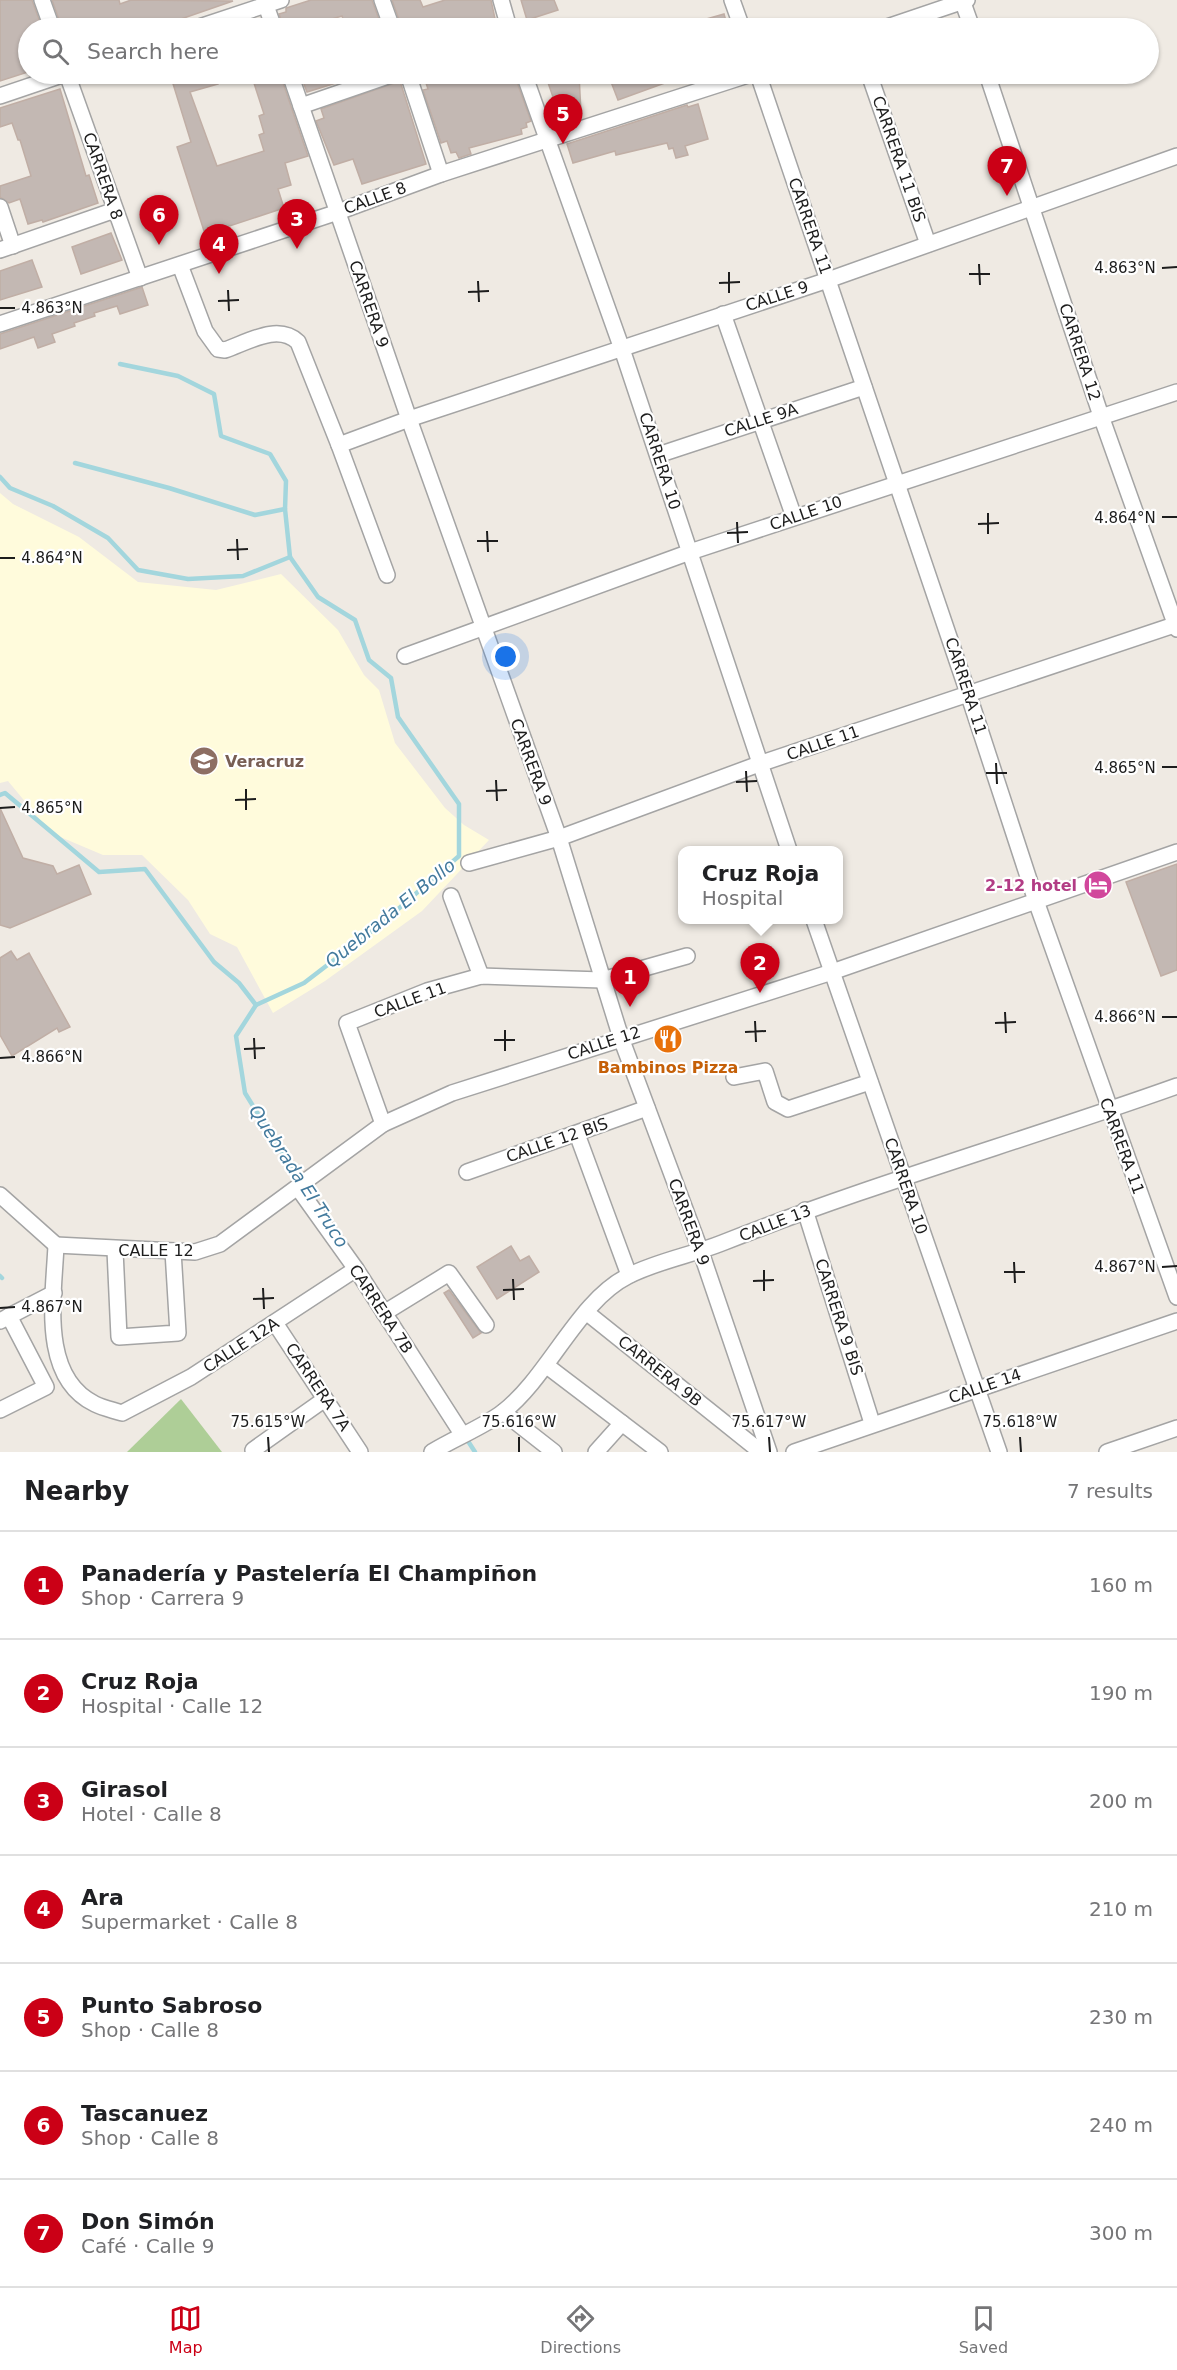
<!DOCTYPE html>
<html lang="en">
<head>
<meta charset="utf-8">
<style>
  body { margin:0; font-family:"DejaVu Sans",sans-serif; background:#f2f2f2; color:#202124 }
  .you { position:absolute; left:506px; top:657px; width:21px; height:21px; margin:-15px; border:4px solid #fff; border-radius:50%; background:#1a73e8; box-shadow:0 0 0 9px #1a73e833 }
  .badge { display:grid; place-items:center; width:39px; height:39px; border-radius:50%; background:#cb0016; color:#fff; font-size:20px; font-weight:700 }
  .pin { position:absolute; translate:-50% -50px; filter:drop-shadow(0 2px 3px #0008) }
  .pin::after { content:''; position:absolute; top:32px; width:21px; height:18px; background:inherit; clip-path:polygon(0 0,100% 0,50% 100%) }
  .popup { position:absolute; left:678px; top:846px; width:165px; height:78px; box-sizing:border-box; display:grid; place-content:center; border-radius:12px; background:#fff; filter:drop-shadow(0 2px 4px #0005); font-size:20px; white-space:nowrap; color:#757577 }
  .popup b { font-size:22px; color:#202124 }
  .popup::after { content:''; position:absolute; left:50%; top:100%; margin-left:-12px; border:12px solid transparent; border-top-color:#fff }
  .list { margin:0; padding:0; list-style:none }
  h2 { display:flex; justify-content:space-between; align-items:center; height:78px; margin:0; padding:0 24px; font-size:26px }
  h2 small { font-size:20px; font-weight:400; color:#757577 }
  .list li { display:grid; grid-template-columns:39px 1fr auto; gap:18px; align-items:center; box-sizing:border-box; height:108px; padding:0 24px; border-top:2px solid #e0e0e0 }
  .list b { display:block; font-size:22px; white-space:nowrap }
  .list p { margin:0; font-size:20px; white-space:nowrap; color:#757577 }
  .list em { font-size:20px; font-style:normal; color:#757577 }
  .icon { flex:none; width:33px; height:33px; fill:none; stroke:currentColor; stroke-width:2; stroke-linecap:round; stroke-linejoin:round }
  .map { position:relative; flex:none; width:1177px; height:1452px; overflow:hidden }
  .search { position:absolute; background:#fff; box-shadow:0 2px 4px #0004; left:18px; right:18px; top:18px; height:66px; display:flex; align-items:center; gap:15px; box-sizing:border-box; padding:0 21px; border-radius:33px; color:#757577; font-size:22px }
  .sheet { height:834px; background:#fff }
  nav { display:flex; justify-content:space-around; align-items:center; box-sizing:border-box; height:84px; border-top:2px solid #e0e0e0; background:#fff; font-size:16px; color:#757577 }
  nav a { display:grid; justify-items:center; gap:3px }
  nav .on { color:#cb0016 }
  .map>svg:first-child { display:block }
  .education { fill:#fffbdc }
  .forest { fill:#aece97 }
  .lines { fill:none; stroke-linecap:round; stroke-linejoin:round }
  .stream { stroke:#a3d6dd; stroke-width:4.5 }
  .building { fill:#c3b8b3; stroke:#c0aea5; stroke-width:1.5 }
  .minor-casing { stroke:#a4a4a4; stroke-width:18 }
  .minor { stroke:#fff; stroke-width:15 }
  .ticks { fill:none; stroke:#1d1d1d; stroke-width:2 }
  .labels { text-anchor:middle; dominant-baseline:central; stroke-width:4.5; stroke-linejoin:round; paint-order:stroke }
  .street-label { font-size:16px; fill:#1d1d1d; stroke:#fff }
  .education-label { font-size:16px; font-weight:bold; fill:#785e54; stroke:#fff; text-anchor:start }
  .hotel-label { font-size:16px; font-weight:bold; fill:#b23c85; stroke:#fff; text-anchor:end }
  .food-label { font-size:16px; font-weight:bold; fill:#c56008; stroke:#fff }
  .water-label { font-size:18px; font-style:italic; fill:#437a9d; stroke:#fff }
  .ticks-label { font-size:15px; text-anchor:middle; fill:#1d1d1d; stroke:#fff; stroke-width:4.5; stroke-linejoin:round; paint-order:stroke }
</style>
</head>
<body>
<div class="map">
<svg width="1177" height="1452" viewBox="0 0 1177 1452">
  <rect width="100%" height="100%" fill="#efeae3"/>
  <path class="education" d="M0 493 13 504 79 537 138 582 216 590 281 574 338 630 364 675 379 690 395 743 445 808 464 825 489 840 422 911 325 981 273 1013 237 947 210 934 188 900 142 855H103L51 833 8 781 0 783Z"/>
  <path class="forest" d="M181 1399 222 1452H127Z"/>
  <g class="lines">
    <g class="stream">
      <path d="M120 364 178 376 214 394 221 436 270 454 286 481 285 509"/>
      <path d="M75 463 169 488 255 515 285 509 290 557"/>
      <path d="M0 477 10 488 53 506 108 538 138 570 188 579 243 576 290 557 318 597 355 620 369 660 391 678 398 717 459 804V856L381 924 304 983 256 1005"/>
      <path d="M0 795 5 793 99 872 145 869 214 962 239 983 256 1005 236 1036 245 1093 300 1182"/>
      <path d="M0 1276 2 1278"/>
      <path d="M466 1438 475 1452"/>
    </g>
  </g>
  <g class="building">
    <path d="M0 0H32L42 28H28V72L0 81Z"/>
    <path d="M52 0H119L120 4 131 0 233 1 155 28H62Z"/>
    <path d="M311 0H372L382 28H358L356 22 345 25 342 16 302 28H284L279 14 286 12V8Z"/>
    <path d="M392 0H420L423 7 445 0H491L497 28H402Z"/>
    <path d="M521 0H554L558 10 527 20Z"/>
    <path d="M724 14 728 28H685V25Z"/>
    <path d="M170 74H215L218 84 190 92 217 166 264 151 259 135 264 133 259 116 264 114 251 74H280L308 156 285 163 291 185 278 189 284 208 205 234 177 147 191 142Z"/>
    <path d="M300 74H365L307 92Z"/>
    <path d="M423 74H514L531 121 526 123 527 127 521 129 522 134 469 148 471 154 459 158 456 152 451 153 447 141 441 143 423 90 428 89Z"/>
    <path d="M545 74H579L581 113 561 120Z"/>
    <path d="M608 74H686L687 75 618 100Z"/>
    <path d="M400 81 426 164 362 184 353 159 334 165 316 121 324 118 321 109Z"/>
    <path d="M60 89 86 176 89 175 98 203 43 222 42 220 28 224 20 199 9 203 0 197V186L31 176 20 140H18L12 123 0 127V108Z"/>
    <path d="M698 104 708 139 685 146 688 155 676 158 673 148 669 149 667 143 616 155 615 151 573 163 567 144 687 105 688 107Z"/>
    <path d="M111 233 122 260 81 274 72 247Z"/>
    <path d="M32 260 42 287 0 300V271Z"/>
    <path d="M142 287 148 305 120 314 117 306 94 313 95 316 74 323 75 326 52 334 55 342 38 348 34 337 0 349V334Z"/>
    <path d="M0 808 23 858 53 866 57 874 79 865 91 894 10 928 0 925Z"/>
    <path d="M1177 864V970L1161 976 1126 882Z"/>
    <path d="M11 951 17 960 29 953 70 1027 59 1032 57 1028 12 1056 0 1035V958Z"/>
    <path d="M511 1246 520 1261 529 1256 539 1272 497 1299 477 1267Z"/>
    <path d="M449 1290 481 1333 473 1338 444 1293Z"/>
  </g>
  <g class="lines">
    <g class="minor-casing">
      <g id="minor">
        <path d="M42 0 52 28"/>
        <path d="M264 0 274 28"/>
        <path d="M382 0 392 28"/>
        <path d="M501 0 509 28"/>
        <path d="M732 0 742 28"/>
        <path d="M962 0 972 28"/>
        <path d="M196 28 281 0"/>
        <path d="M884 28 967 0"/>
        <path d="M67 74 140 278"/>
        <path d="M290 74 409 419 559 838 621 1038 701 1252 769 1452"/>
        <path d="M408 74 441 174"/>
        <path d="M524 74 622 349 789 850"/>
        <path d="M758 74 968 693 1036 901 1177 1297"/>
        <path d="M869 74 928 244"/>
        <path d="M987 74 1101 416 1177 629"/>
        <path d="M0 96 65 74"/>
        <path d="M301 106 394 74"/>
        <path d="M0 207 13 246"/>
        <path d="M0 250 115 210"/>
        <path d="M180 265 205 331 218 349 225 350C248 342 278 323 298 342L339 445"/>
        <path d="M723 314 794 517"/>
        <path d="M0 324 338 212 441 174 751 74"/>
        <path d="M658 455 864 387"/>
        <path d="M387 575 339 445 409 419 828 280 1177 156"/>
        <path d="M405 656 690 552 1177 392"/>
        <path d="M469 863 559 838 759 764 1177 624"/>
        <path d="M451 896 481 976"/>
        <path d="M814 920 999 1452"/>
        <path d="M734 1077 765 1071 775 1102 788 1109 870 1082"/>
        <path d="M383 1124 347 1023 427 991 481 976 602 980 687 956"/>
        <path d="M577 1134 629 1275"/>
        <path d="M467 1172 647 1108"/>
        <path d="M298 1188 356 1269 462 1434"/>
        <path d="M0 1195 56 1245"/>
        <path d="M805 1210 872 1423"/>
        <path d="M56 1245 195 1252 220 1244 383 1124 452 1093 832 972 1177 852"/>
        <path d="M56 1245C54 1295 39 1377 95 1404 103 1408 113 1410 122 1413L191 1377 356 1269"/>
        <path d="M115 1250 119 1337 178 1333 173 1251"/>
        <path d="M586 1312 761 1452"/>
        <path d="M384 1313 449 1273 486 1325"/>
        <path d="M0 1321 54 1293"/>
        <path d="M275 1323 360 1452"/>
        <path d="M547 1366 660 1452"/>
        <path d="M0 1410 46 1387 9 1316"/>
        <path d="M503 1412 554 1452"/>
        <path d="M253 1450 325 1399"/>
        <path d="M432 1452C453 1439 485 1426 503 1412 549 1376 578 1301 628 1276 657 1261 692 1255 722 1243 871 1184 1026 1140 1177 1086"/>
        <path d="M596 1452 622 1423"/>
        <path d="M794 1452 1177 1321"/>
        <path d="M1107 1452 1177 1428"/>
      </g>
    </g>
    <use href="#minor" class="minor"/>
  </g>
  <path class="ticks" d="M979 264 980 285M1162 268 1177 267M729 272V293M969 274H990M478 281 479 302M719 283 740 282M228 290 229 311M468 292 489 291M218 301 239 300M0 308H15M988 513V534M1162 517H1177M737 522 738 543M978 524 999 523M487 531 488 552M727 533 748 532M237 539 238 560M477 541H498M227 550 248 549M0 558H15M996 763 997 784M1162 767H1177M746 771 747 792M986 773H1007M496 780 497 801M736 782 757 781M246 789V810M486 791 507 790M235 800 256 799M0 808 15 807M1005 1012 1006 1033M1162 1017H1177M755 1021 756 1042M995 1023 1016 1022M505 1030V1051M745 1032 766 1031M254 1038 255 1059M494 1040H515M244 1049 265 1048M0 1058 15 1057M1014 1262 1015 1283M1162 1267 1177 1266M764 1270V1291M1004 1272H1025M513 1279 514 1300M753 1281 774 1280M263 1288 264 1309M503 1290 524 1289M253 1299 274 1298M0 1308 15 1307M268 1437 269 1452M519 1437V1452M769 1437 770 1452M1020 1437 1021 1452"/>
  <defs>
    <g id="school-disc" transform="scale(1.5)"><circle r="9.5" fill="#8d6e63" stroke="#fff"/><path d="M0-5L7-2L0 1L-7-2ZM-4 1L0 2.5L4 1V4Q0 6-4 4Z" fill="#fff"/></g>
    <g id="hotel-disc" transform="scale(1.5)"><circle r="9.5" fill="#d1479c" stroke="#fff"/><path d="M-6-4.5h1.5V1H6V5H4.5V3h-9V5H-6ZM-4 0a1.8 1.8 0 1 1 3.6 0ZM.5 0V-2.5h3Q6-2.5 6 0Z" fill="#fff"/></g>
    <g id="restaurant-disc" transform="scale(1.5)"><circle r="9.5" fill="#e8710a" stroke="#fff"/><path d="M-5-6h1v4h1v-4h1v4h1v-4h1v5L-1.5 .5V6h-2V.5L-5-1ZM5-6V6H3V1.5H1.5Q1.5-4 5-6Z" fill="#fff"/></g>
  </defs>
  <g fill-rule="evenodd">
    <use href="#school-disc" x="204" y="761"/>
    <use href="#hotel-disc" x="1098" y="885"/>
    <use href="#restaurant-disc" x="668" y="1039"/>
  </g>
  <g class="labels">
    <g class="street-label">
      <text transform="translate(899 159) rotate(71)">CARRERA 11 BIS</text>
      <text transform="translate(103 176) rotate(71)">CARRERA 8</text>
      <text transform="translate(375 198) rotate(-20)">CALLE 8</text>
      <text transform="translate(810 226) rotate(71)">CARRERA 11</text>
      <text transform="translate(777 296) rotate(-18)">CALLE 9</text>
      <text transform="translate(369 304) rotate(71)">CARRERA 9</text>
      <text transform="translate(1080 352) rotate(72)">CARRERA 12</text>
      <text transform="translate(761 420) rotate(-18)">CALLE 9A</text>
      <text transform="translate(660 461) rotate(72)">CARRERA 10</text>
      <text transform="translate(806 513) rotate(-19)">CALLE 10</text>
      <text transform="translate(966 686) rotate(72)">CARRERA 11</text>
      <text transform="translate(823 743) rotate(-19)">CALLE 11</text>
      <text transform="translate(531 762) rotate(70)">CARRERA 9</text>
      <text transform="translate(410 1000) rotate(-20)">CALLE 11</text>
      <text transform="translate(604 1043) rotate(-18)">CALLE 12</text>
      <text transform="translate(557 1140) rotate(-19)">CALLE 12 BIS</text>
      <text transform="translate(1122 1146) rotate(70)">CARRERA 11</text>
      <text transform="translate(906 1186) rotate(71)">CARRERA 10</text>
      <text transform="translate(689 1222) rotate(70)">CARRERA 9</text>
      <text transform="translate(775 1223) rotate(-21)">CALLE 13</text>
      <text x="156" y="1250">CALLE 12</text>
      <text transform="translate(381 1309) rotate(57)">CARRERA 7B</text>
      <text transform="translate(839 1317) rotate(72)">CARRERA 9 BIS</text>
      <text transform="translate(241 1345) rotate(-33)">CALLE 12A</text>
      <text transform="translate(660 1371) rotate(39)">CARRERA 9B</text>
      <text transform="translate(985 1386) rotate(-19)">CALLE 14</text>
      <text transform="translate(318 1387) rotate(56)">CARRERA 7A</text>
    </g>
    <g class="education-label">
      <text x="225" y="761">Veracruz</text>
    </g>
    <g class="hotel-label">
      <text x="1077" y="885">2-12 hotel</text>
    </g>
    <g class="food-label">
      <text x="668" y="1067">Bambinos Pizza</text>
    </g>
    <g class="water-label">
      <text transform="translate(390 913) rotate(-39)">Quebrada El Bollo</text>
      <text transform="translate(299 1176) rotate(57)">Quebrada El Truco</text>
    </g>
  </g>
  <g class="ticks-label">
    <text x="1125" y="273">4.863°N</text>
    <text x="52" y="313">4.863°N</text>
    <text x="1125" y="523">4.864°N</text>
    <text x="52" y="563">4.864°N</text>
    <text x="1125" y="773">4.865°N</text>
    <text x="52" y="813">4.865°N</text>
    <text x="1125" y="1022">4.866°N</text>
    <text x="52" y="1062">4.866°N</text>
    <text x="1125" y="1272">4.867°N</text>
    <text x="52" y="1312">4.867°N</text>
    <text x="268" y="1427">75.615°W</text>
    <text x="519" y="1427">75.616°W</text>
    <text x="769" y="1427">75.617°W</text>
    <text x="1020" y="1427">75.618°W</text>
  </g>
</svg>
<div class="you"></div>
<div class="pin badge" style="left:630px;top:1007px">1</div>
<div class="pin badge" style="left:760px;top:993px">2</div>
<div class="popup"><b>Cruz Roja</b>Hospital</div>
<div class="pin badge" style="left:297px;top:249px">3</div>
<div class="pin badge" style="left:219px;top:274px">4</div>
<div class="pin badge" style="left:563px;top:144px">5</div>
<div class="pin badge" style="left:159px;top:245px">6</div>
<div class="pin badge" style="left:1007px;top:196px">7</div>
<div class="search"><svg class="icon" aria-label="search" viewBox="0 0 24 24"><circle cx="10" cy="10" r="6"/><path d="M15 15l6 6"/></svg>Search here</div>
</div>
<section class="sheet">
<h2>Nearby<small>7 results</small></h2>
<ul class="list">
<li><span class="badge">1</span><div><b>Panadería y Pastelería El Champiñon</b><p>Shop · Carrera 9</p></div><em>160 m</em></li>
<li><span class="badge">2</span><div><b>Cruz Roja</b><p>Hospital · Calle 12</p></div><em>190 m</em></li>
<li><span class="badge">3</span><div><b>Girasol</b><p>Hotel · Calle 8</p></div><em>200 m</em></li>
<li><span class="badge">4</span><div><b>Ara</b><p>Supermarket · Calle 8</p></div><em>210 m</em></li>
<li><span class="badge">5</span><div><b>Punto Sabroso</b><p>Shop · Calle 8</p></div><em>230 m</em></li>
<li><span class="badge">6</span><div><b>Tascanuez</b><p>Shop · Calle 8</p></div><em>240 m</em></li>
<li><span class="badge">7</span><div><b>Don Simón</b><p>Café · Calle 9</p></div><em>300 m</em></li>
</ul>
</section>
<nav>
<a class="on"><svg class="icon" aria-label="map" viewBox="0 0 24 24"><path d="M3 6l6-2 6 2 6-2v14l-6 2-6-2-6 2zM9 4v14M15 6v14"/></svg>Map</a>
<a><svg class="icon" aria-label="directions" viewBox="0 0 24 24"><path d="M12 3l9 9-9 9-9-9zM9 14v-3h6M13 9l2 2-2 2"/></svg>Directions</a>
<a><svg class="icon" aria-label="saved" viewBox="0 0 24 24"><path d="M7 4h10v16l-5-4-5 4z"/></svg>Saved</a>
</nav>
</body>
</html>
